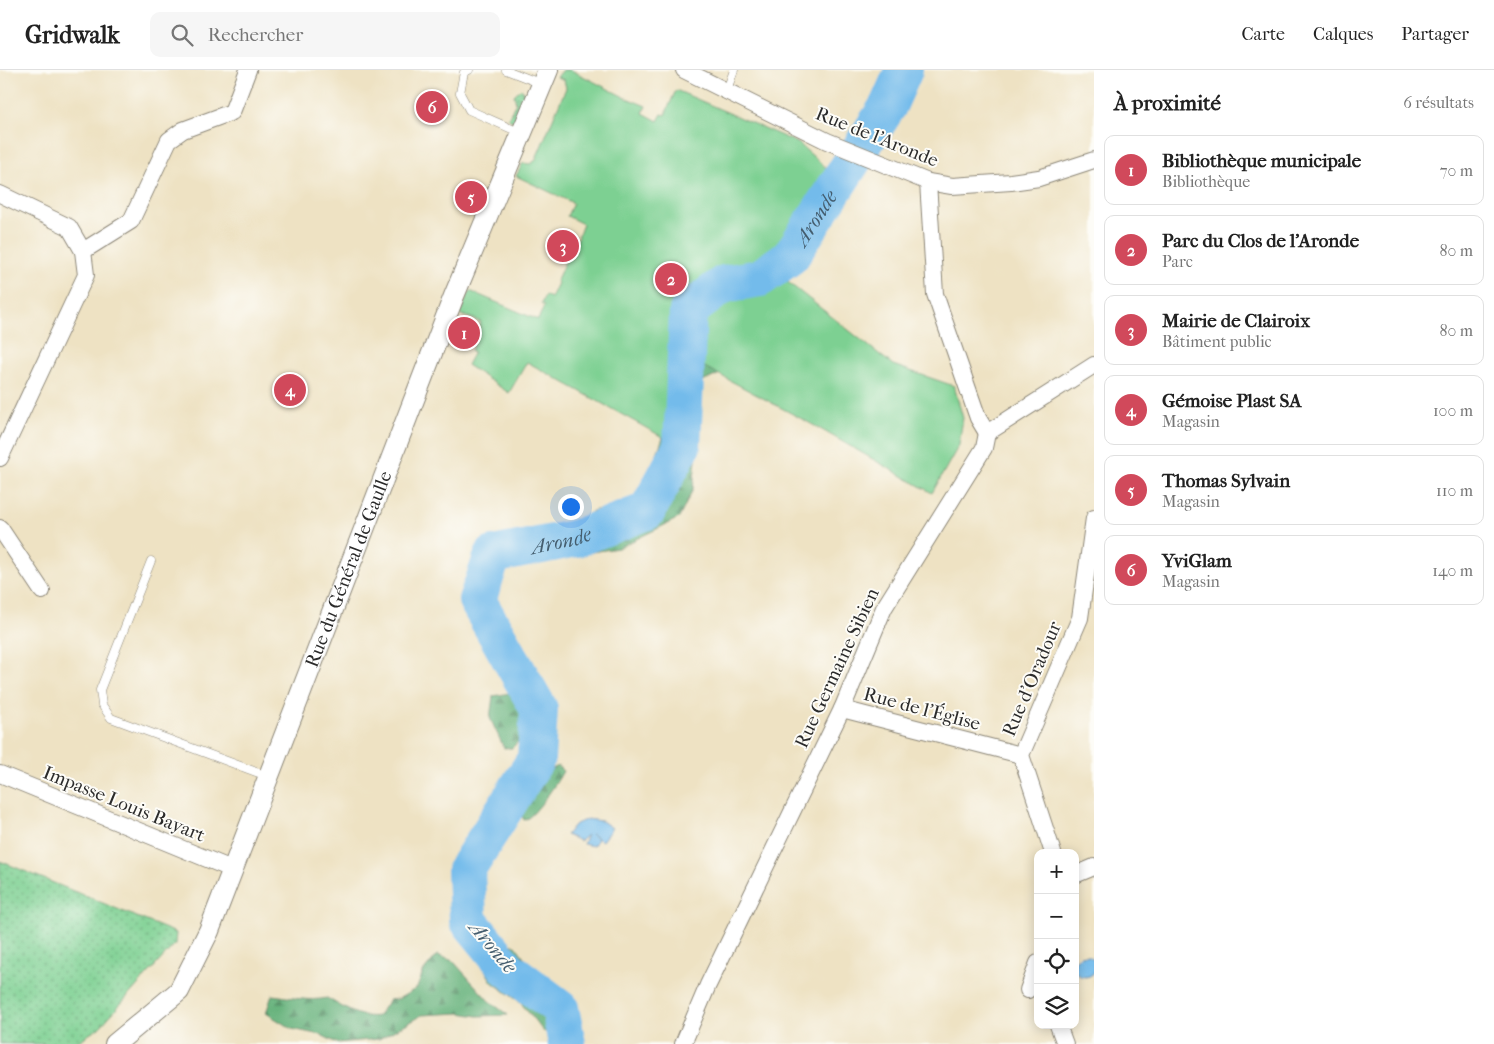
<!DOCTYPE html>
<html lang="fr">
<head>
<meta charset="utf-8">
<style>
  body { margin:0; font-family:"IM FELL French Canon",serif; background:#f6f6f6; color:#222 }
  .controls { position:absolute; right:15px; bottom:15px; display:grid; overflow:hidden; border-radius:10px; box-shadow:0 2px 12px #0003 }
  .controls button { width:45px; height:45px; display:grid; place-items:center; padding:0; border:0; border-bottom:1px solid #e0e0e0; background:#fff; color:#222; font:25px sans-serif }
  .you { position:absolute; left:570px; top:436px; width:18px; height:18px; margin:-12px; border:4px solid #fff; border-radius:50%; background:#1a73e8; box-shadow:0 0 0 8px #1a73e833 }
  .badge { display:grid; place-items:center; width:32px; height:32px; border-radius:50%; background:#d1495b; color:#fff; font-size:16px; font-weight:700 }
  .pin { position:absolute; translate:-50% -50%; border:2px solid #fff; box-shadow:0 1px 5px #0006 }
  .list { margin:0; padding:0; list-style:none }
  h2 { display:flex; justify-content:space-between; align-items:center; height:65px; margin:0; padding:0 20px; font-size:21px }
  h2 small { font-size:16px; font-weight:400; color:#767676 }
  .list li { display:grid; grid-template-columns:32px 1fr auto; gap:15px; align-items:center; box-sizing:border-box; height:70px; margin:0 10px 10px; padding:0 10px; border:1px solid #e0e0e0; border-radius:10px }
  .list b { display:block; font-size:19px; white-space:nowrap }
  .list p { margin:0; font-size:16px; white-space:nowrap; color:#767676 }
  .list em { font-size:16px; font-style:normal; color:#767676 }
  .icon { flex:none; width:28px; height:28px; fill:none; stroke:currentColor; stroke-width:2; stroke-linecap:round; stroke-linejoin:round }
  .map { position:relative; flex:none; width:1094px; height:974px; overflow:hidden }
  header { display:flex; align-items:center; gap:30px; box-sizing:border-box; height:70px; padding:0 25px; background:#fff; border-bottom:1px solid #e0e0e0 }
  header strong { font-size:24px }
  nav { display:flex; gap:28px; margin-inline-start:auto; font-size:18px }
  .search { width:350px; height:45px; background:#f6f6f6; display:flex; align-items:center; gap:12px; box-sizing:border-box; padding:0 18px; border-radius:10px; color:#767676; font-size:19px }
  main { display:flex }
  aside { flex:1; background:#fff }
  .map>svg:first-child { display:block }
  .grass { fill:url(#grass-dots); stroke:#547e5e }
  .forest { fill:url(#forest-firs); stroke:#486e54 }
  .park { fill:#7dd092; stroke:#547e5e }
  .water { fill:#73bbeb; stroke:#4f738b }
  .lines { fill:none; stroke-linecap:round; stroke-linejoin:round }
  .river { stroke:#73bbeb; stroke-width:38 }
  .service-casing { stroke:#8c8677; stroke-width:9 }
  .minor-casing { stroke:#8c8677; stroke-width:18 }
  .tertiary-casing { stroke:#8c8677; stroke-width:22 }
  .service { stroke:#fff; stroke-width:8 }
  .minor { stroke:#fff; stroke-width:16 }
  .tertiary { stroke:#fff; stroke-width:20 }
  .labels { text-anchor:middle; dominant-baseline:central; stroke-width:4; stroke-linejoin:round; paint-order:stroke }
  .street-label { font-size:19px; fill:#2b2b2b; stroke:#fdfcf7 }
  .water-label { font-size:20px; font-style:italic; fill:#445d6e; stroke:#fdfcf7 }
</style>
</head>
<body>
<header>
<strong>Gridwalk</strong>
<div class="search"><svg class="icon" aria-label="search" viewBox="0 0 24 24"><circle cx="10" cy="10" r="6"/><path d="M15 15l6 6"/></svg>Rechercher</div>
<nav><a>Carte</a><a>Calques</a><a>Partager</a></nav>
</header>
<main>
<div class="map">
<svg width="1094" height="974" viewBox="0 0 1094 974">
  <defs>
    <pattern id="grass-dots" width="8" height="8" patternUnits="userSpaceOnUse" patternTransform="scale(1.25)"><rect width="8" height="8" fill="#7dd092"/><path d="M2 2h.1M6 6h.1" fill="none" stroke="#67a977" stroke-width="1.8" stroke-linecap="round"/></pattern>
    <pattern id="forest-firs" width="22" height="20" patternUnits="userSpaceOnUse" patternTransform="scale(1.25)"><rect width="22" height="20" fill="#66b27c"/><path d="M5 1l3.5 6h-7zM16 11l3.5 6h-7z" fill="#549166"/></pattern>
  </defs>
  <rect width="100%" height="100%" fill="#fdfcf7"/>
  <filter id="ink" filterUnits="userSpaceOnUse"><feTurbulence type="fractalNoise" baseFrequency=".02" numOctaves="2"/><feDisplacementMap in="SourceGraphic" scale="10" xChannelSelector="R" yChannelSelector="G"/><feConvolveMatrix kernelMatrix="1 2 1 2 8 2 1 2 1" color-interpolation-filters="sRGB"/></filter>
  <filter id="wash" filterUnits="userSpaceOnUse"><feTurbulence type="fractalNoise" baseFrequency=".0096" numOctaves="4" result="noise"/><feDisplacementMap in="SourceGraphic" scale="20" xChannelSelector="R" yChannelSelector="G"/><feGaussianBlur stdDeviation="1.12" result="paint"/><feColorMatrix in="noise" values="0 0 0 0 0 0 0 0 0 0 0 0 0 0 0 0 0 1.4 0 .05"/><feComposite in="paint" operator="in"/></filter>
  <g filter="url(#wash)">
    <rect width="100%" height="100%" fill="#eee2c3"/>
    <g class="grass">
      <path d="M521 18 525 24 515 50 511 51 508 48 516 33 514 25Z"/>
      <path d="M0 791 176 863 175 874 99 958 74 974H0Z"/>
    </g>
    <g class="forest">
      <path d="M655 277 746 292 698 314 700 350 693 419 679 448 618 478 531 491 528 470 532 464 554 456H576L594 440 617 441 645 422 646 413 668 354Z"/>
      <path d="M487 533 498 536 506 553 519 571 540 621 521 669 512 678H504L490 648 493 626 510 623 514 618C504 591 482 575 472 547L479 534Z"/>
      <path d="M558 696 563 701C558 711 534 748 524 750L519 740 541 705Z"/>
      <path d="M517 706 526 716 517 734 500 755H487L499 725Z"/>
      <path d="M480 839 498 867 516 876 540 910 560 924 575 949V957H570C560 946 555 933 545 922 521 896 482 880 480 839Z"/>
      <path d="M437 885 453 891 489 931 508 945 478 946 460 943 422 945 379 969 337 973 321 965 292 959 266 943 272 925C291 927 309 932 327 928 343 937 359 949 378 946L389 930 398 929 417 918 423 902Z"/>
      <path d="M483 888C491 892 494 898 500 904 515 917 538 926 548 944 552 950 551 957 548 963L543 961 520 932 492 912 480 891Z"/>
    </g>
    <path class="park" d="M563 0H571L624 27 646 36 643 43 658 51 662 44 665 45 676 20 798 73 831 102 797 156 772 183 780 206 893 295 954 316 963 348 959 375 932 423 815 356 673 280 672 297 677 375 527 292 509 323 467 295 474 282 471 281 481 252 459 244 470 221 538 250 544 236 541 234 545 225 551 228 558 213 556 212 570 180 573 181 583 154 567 146 573 133 516 106 523 93 530 94 535 91 566 18 564 10 557 7Z"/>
    <g class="water">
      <path d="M587 749 602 751 612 758 602 771 591 764 598 769 593 776 583 774 587 765 580 771 566 765 574 755Z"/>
      <circle cx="1085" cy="896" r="11"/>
    </g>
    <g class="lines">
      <path class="river" id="s1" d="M567 974 560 938 508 899 468 850 466 800 536 689 539 639 477 530 493 485 577 468 647 441 682 376 688 241 724 214 760 208 791 186 888 36 904 0"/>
    </g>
  </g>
  <g filter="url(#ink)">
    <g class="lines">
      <g class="service-casing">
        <g id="service">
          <path d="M469 0 464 2 460 23 469 40 521 63"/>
          <path d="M506 0 542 14"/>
          <path d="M727 20 734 0"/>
          <path d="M151 491 100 620 102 635 111 648 267 706"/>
        </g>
      </g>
      <g class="minor-casing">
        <g id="minor">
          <path d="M684 0 827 71 928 112 952 116 1011 112 1039 108 1094 90"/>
          <path d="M928 112 935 224 978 348 987 363"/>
          <path d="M0 124 69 157 83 181 86 205 0 388"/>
          <path d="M83 181 131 151 169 70 183 60 232 42 248 0"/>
          <path d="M987 363 1094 295"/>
          <path d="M0 458 42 521"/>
          <path d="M842 639 1021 685"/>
          <path d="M0 704 234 800"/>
          <path d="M1053 783 1021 685 1080 548 1094 448"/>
          <path d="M1075 805 1094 797"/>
          <path d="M1028 920 1038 893"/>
          <path d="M1058 955 1065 974"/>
          <path d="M683 974 708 915 842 639 884 538 984 378 987 363"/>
        </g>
      </g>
      <g class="tertiary-casing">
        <g id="tertiary">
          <path id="s2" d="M115 974 179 921 209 861 454 226 548 0"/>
        </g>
      </g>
      <use href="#service" class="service"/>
      <use href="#minor" class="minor"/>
      <use href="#tertiary" class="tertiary"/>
    </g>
  </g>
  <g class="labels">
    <g class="street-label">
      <text transform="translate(877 67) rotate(22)">Rue de l'Aronde</text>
      <text stroke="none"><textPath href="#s2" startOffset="538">Rue du Général de Gaulle</textPath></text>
      <text transform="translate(837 598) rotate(-65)">Rue Germaine Sibien</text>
      <text transform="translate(1032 609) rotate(-67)">Rue d'Oradour</text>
      <text transform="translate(922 639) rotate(15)">Rue de l'Église</text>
      <text transform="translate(124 734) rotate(22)">Impasse Louis Bayart</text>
    </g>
    <g class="water-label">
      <text stroke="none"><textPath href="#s1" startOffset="1104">Aronde</textPath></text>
      <text stroke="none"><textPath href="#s1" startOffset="639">Aronde</textPath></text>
      <text transform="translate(493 877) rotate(50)">Aronde</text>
    </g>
  </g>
</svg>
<div class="controls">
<button>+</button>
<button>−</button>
<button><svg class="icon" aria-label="locate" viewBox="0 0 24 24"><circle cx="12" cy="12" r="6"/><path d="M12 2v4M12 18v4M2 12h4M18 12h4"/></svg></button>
<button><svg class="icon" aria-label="layers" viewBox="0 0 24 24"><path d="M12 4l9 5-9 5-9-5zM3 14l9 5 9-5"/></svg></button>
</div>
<div class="you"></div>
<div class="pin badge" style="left:464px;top:263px">1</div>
<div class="pin badge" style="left:671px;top:209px">2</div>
<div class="pin badge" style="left:563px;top:176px">3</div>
<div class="pin badge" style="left:290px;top:320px">4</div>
<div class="pin badge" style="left:471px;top:127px">5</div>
<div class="pin badge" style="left:432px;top:37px">6</div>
</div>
<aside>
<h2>À proximité<small>6 résultats</small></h2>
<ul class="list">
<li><span class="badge">1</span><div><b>Bibliothèque municipale</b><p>Bibliothèque</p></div><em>70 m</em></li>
<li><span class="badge">2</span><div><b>Parc du Clos de l'Aronde</b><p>Parc</p></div><em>80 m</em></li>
<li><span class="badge">3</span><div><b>Mairie de Clairoix</b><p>Bâtiment public</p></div><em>80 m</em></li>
<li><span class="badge">4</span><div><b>Gémoise Plast SA</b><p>Magasin</p></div><em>100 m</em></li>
<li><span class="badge">5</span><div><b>Thomas Sylvain</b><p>Magasin</p></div><em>110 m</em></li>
<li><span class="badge">6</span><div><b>YviGlam</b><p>Magasin</p></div><em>140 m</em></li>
</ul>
</aside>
</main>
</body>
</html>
